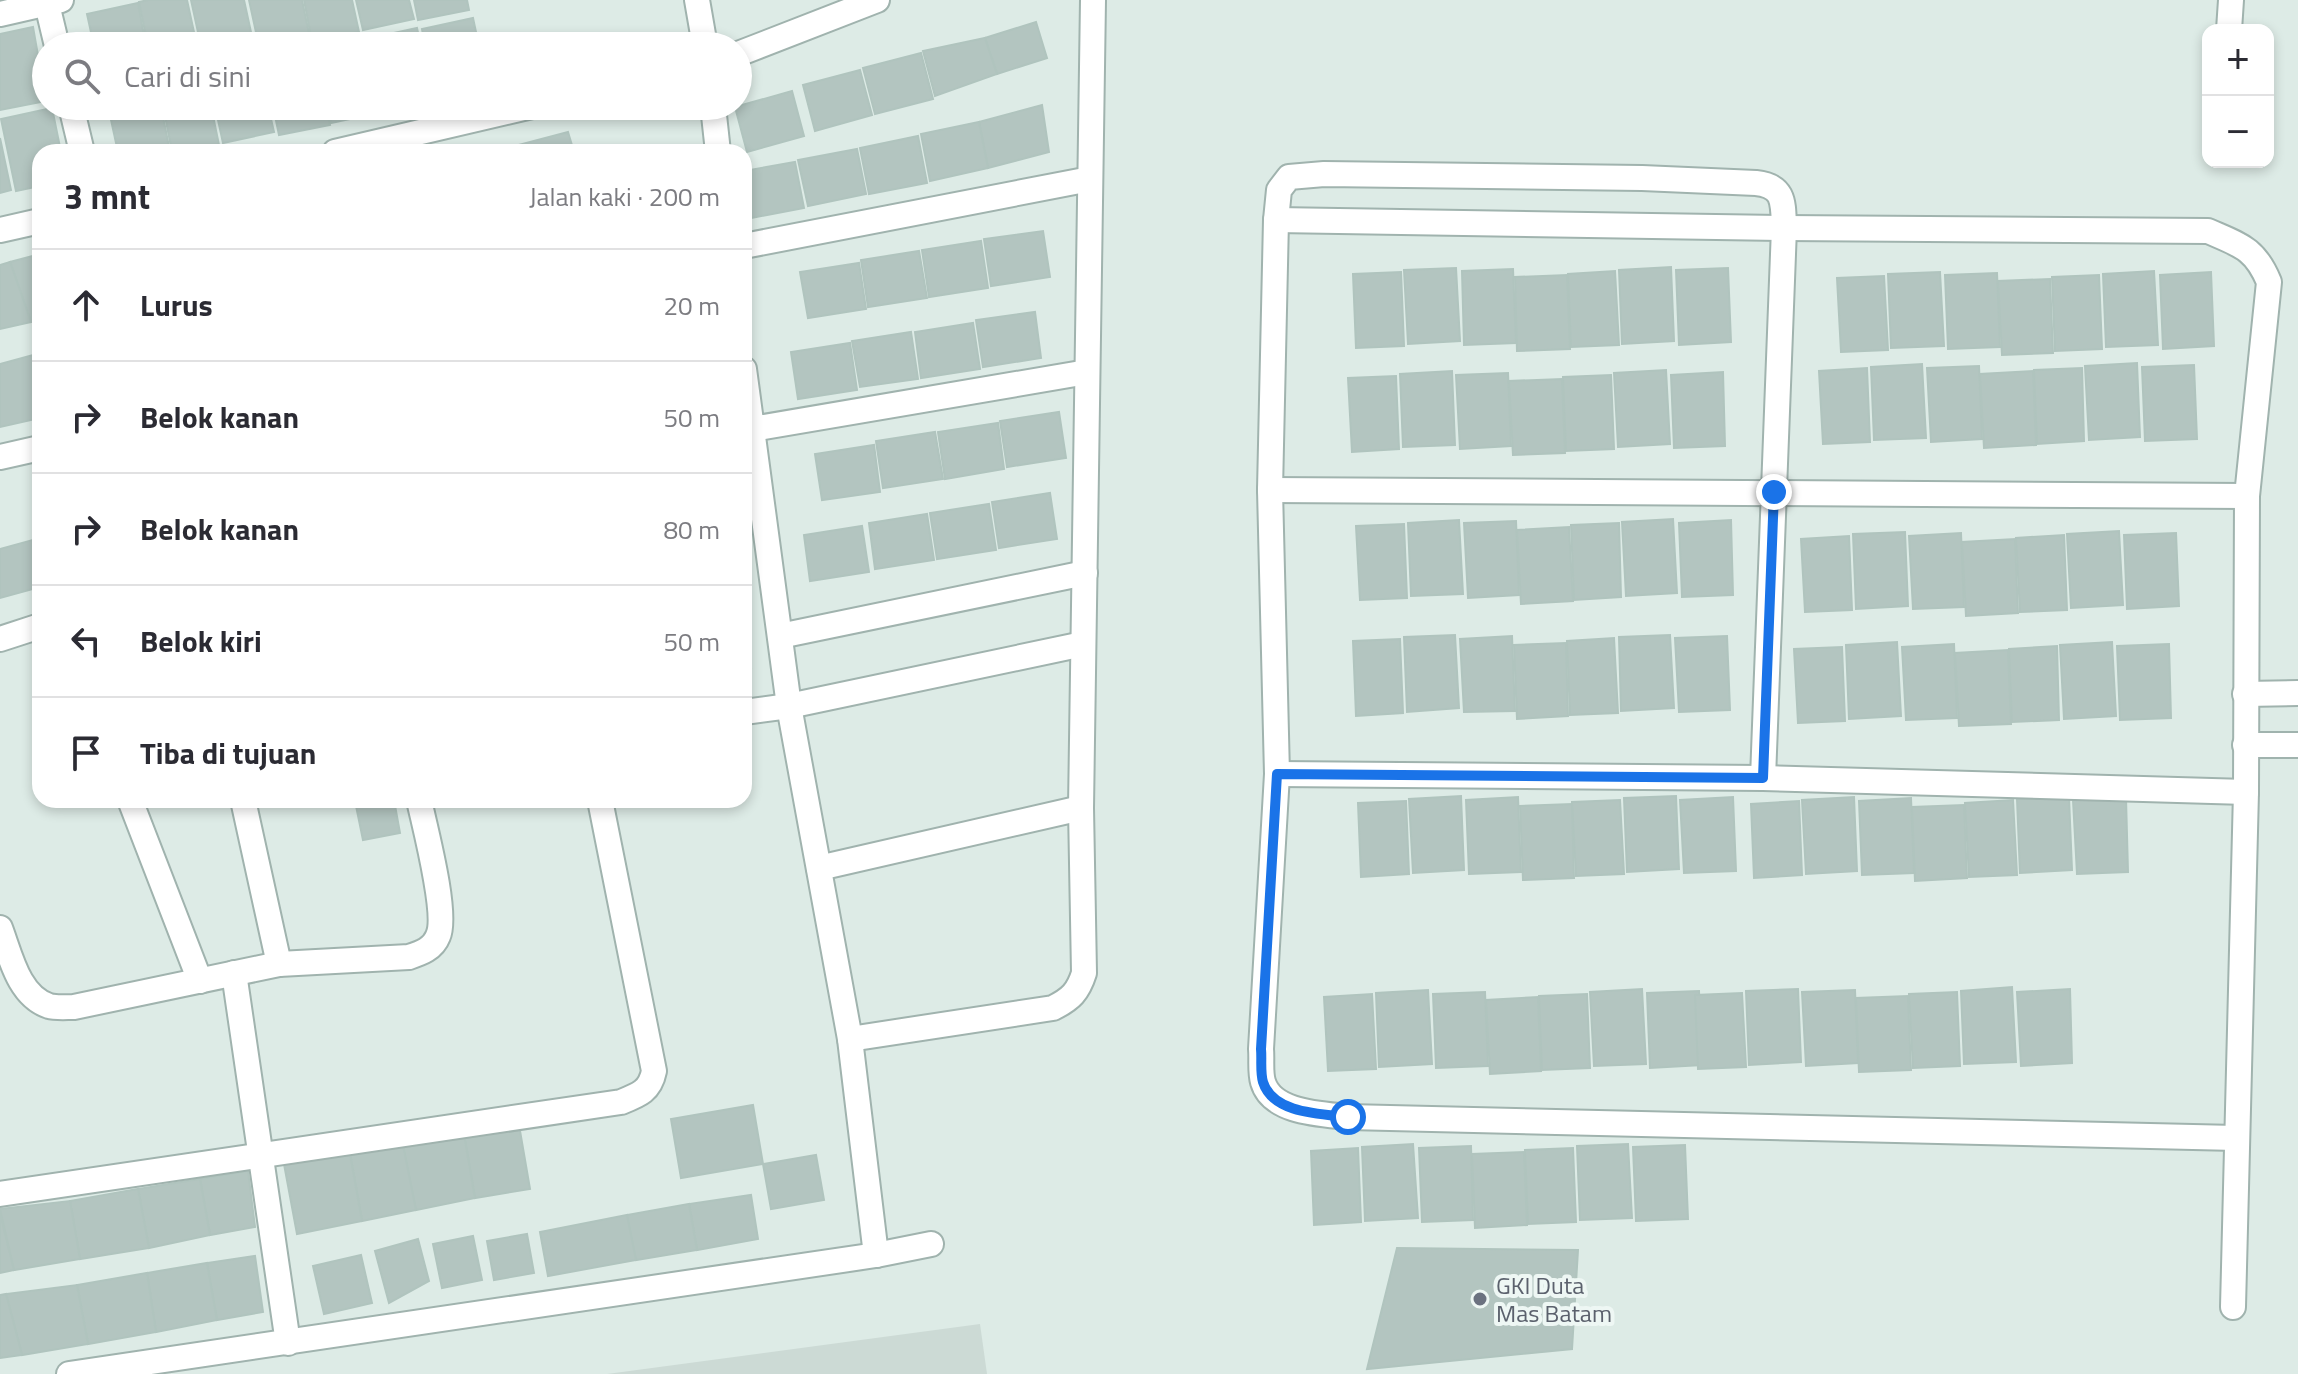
<!DOCTYPE html>
<html lang="id">
<head>
<meta charset="utf-8">
<style>
  body { margin:0; font-family:"Titillium Web",sans-serif; background:#f7f7f7; color:#2b2b33 }
  .controls { position:absolute; right:24px; top:24px; display:grid; overflow:hidden; border-radius:16px; box-shadow:0 4px 12px #0003 }
  .controls button { width:72px; height:72px; display:grid; place-items:center; padding:0; border:0; border-bottom:2px solid #e1e1e2; background:#fff; color:#2b2b33; font:40px sans-serif }
  .stop { position:absolute; width:24px; height:24px; margin:-18px; border:6px solid #1a73e8; border-radius:50%; background:#fff }
  .stop.end { background:#1a73e8; border-color:#fff; box-shadow:0 2px 8px #0008 }
  .list { margin:0; padding:0; list-style:none }
  h2 { display:flex; justify-content:space-between; align-items:center; height:104px; margin:0; padding:0 32px; font-size:34px }
  h2 small { font-size:26px; font-weight:400; color:#7c7c81 }
  .list li { display:grid; grid-template-columns:52px 1fr auto; gap:24px; align-items:center; box-sizing:border-box; height:112px; padding:0 32px; border-top:2px solid #e1e1e2 }
  .list b { display:block; font-size:30px; white-space:nowrap }
  .list em { font-size:26px; font-style:normal; color:#7c7c81 }
  .icon { flex:none; width:44px; height:44px; fill:none; stroke:currentColor; stroke-width:2; stroke-linecap:round; stroke-linejoin:round }
  .map { position:relative; flex:none; width:2298px; height:1374px; overflow:hidden }
  .search { position:absolute; background:#fff; box-shadow:0 4px 12px #0003; left:32px; top:32px; width:720px; height:88px; display:flex; align-items:center; gap:20px; box-sizing:border-box; padding:0 28px; border-radius:44px; color:#7c7c81; font-size:30px }
  .panel { position:absolute; background:#fff; box-shadow:0 4px 12px #0003; left:32px; top:144px; width:720px; height:664px; border-radius:24px }
  .map>svg:first-child { display:block }
  .built { fill:#ccdad5 }
  .building { fill:#b3c5c0; stroke:#b0c4be; stroke-width:2 }
  .lines { fill:none; stroke-linecap:round; stroke-linejoin:round }
  .minor-casing { stroke:#a0b3ae; stroke-width:28 }
  .minor { stroke:#fff; stroke-width:24 }
  .route { stroke:#1a73e8; stroke-width:10 }
  .worship-dot { fill:#6b7280; stroke:#eef7f4; stroke-width:3 }
  .labels { text-anchor:middle; dominant-baseline:central; stroke-width:8; stroke-linejoin:round; paint-order:stroke }
  .worship-label { font-size:24px; fill:#5b616d; stroke:#eef7f4; text-anchor:start }
</style>
</head>
<body>
<div class="map">
<svg width="2298" height="1374" viewBox="0 0 2298 1374">
  <rect width="100%" height="100%" fill="#ddebe6"/>
  <path class="built" d="M980 1324 987 1374H607Z"/>
  <g class="building">
    <path d="M148 0H187L197 46H148L139 2Z"/>
    <path d="M191 0H244L254 46H201Z"/>
    <path d="M249 0H302L311 43 298 46H259Z"/>
    <path d="M304 0H352L359 32 312 42Z"/>
    <path d="M356 0H409L414 19 363 30Z"/>
    <path d="M414 0H467L469 10 418 20Z"/>
    <path d="M138 3 146 46H94L87 14Z"/>
    <path d="M473 18 479 46H425L422 29Z"/>
    <path d="M1036 22 1047 58 997 74 985 38Z"/>
    <path d="M33 27 46 101 0 110V34Z"/>
    <path d="M417 28 421 46H368L366 39Z"/>
    <path d="M985 38 997 74 935 96 923 51Z"/>
    <path d="M921 53 933 99 875 114 863 68Z"/>
    <path d="M860 70 872 115 815 131 803 85Z"/>
    <path d="M792 91 804 136 747 152 735 107Z"/>
    <path d="M1042 105 1049 152 988 168 979 122Z"/>
    <path d="M108 106H161L170 152H118Z"/>
    <path d="M163 106H211L219 145 188 152H172Z"/>
    <path d="M215 106H268L274 132 223 143Z"/>
    <path d="M273 106H326L330 125 279 135Z"/>
    <path d="M328 106H376L378 113 331 123Z"/>
    <path d="M52 108 61 152H40V186L16 191 1 119Z"/>
    <path d="M979 122 988 168 930 181 921 134Z"/>
    <path d="M568 132 574 152H492Z"/>
    <path d="M918 136 927 183 869 194 860 148Z"/>
    <path d="M0 138 11 190 0 193Z"/>
    <path d="M857 149 866 194 808 206 798 160Z"/>
    <path d="M795 162 804 208 746 219 744 171Z"/>
    <path d="M1043 231 1050 277 991 286 984 239Z"/>
    <path d="M981 241 988 288 929 297 922 250Z"/>
    <path d="M919 251 927 298 868 307 861 260Z"/>
    <path d="M40 254V319L31 322 10 262Z"/>
    <path d="M10 262 31 322 0 329V265Z"/>
    <path d="M859 263 866 309 808 318 800 272Z"/>
    <path d="M1671 267 1674 341 1622 344 1619 270Z"/>
    <path d="M1456 268 1460 341 1408 344 1404 270Z"/>
    <path d="M1728 268 1731 342 1679 345 1676 270Z"/>
    <path d="M1513 269 1516 343 1464 345 1462 271Z"/>
    <path d="M1615 271 1619 345 1571 347 1568 274Z"/>
    <path d="M2154 271 2158 345 2106 347 2103 274Z"/>
    <path d="M1401 272 1404 346 1356 348 1353 274Z"/>
    <path d="M1940 272 1944 346 1891 348 1888 274Z"/>
    <path d="M2211 272 2214 346 2163 349 2160 275Z"/>
    <path d="M1997 273 2000 347 1948 349 1945 275Z"/>
    <path d="M1567 275 1570 349 1517 351 1515 277Z"/>
    <path d="M2099 275 2102 349 2055 351 2052 277Z"/>
    <path d="M1884 276 1888 350 1841 352 1837 278Z"/>
    <path d="M2050 279 2053 353 2002 355 1998 281Z"/>
    <path d="M1035 312 1041 358 983 367 976 320Z"/>
    <path d="M973 323 980 369 921 378 915 332Z"/>
    <path d="M911 332 918 379 860 387 852 341Z"/>
    <path d="M850 343 857 390 798 399 791 352Z"/>
    <path d="M37 354 40 361V418L0 427V364Z"/>
    <path d="M2137 363 2140 437 2089 440 2085 366Z"/>
    <path d="M1922 364 1926 438 1874 440 1871 367Z"/>
    <path d="M2194 365 2197 439 2145 441 2142 367Z"/>
    <path d="M1979 366 1982 439 1931 442 1927 368Z"/>
    <path d="M1867 368 1870 442 1823 444 1819 371Z"/>
    <path d="M2082 368 2084 441 2037 444 2034 370Z"/>
    <path d="M1666 370 1670 444 1618 447 1614 373Z"/>
    <path d="M1452 371 1455 445 1403 447 1400 374Z"/>
    <path d="M2033 371 2036 445 1984 448 1980 374Z"/>
    <path d="M1723 372 1725 446 1674 448 1671 375Z"/>
    <path d="M1508 373 1511 446 1460 449 1456 375Z"/>
    <path d="M1611 375 1614 449 1566 451 1563 377Z"/>
    <path d="M1396 376 1399 449 1352 452 1348 378Z"/>
    <path d="M1562 379 1565 453 1513 455 1509 381Z"/>
    <path d="M1059 412 1066 458 1007 467 1000 421Z"/>
    <path d="M998 423 1004 469 945 479 938 432Z"/>
    <path d="M935 432 943 479 883 488 876 441Z"/>
    <path d="M874 445 880 492 822 500 815 454Z"/>
    <path d="M1050 493 1057 539 999 548 992 502Z"/>
    <path d="M989 504 996 550 937 559 930 513Z"/>
    <path d="M927 514 934 560 875 569 869 523Z"/>
    <path d="M1673 519 1677 593 1626 596 1622 522Z"/>
    <path d="M1459 520 1463 594 1411 596 1408 523Z"/>
    <path d="M1731 520 1733 595 1682 597 1679 523Z"/>
    <path d="M1516 521 1519 595 1468 598 1464 523Z"/>
    <path d="M1619 523 1621 597 1574 600 1571 525Z"/>
    <path d="M1404 524 1407 598 1360 600 1356 526Z"/>
    <path d="M862 526 869 572 810 581 804 535Z"/>
    <path d="M1569 527 1573 601 1521 604 1517 530Z"/>
    <path d="M2119 531 2123 605 2071 608 2067 534Z"/>
    <path d="M1905 532 1908 606 1856 609 1853 534Z"/>
    <path d="M1961 533 1964 607 1913 609 1909 536Z"/>
    <path d="M2176 533 2179 606 2127 609 2124 535Z"/>
    <path d="M2064 535 2067 610 2020 612 2016 538Z"/>
    <path d="M1849 536 1852 610 1805 612 1801 539Z"/>
    <path d="M40 538V587L0 598V549Z"/>
    <path d="M2015 539 2018 613 1966 616 1962 542Z"/>
    <path d="M744 634 751 668 744 670Z"/>
    <path d="M1455 635 1459 708 1407 712 1404 637Z"/>
    <path d="M1670 635 1674 708 1621 711 1619 637Z"/>
    <path d="M1512 636 1515 711 1464 712 1460 639Z"/>
    <path d="M1727 636 1730 710 1679 712 1675 638Z"/>
    <path d="M1614 638 1618 713 1570 715 1567 641Z"/>
    <path d="M1400 639 1403 713 1356 716 1353 641Z"/>
    <path d="M1897 642 1901 716 1849 719 1846 645Z"/>
    <path d="M2112 642 2116 716 2064 719 2060 645Z"/>
    <path d="M1566 643 1568 716 1517 719 1514 645Z"/>
    <path d="M1954 644 1957 718 1906 720 1902 647Z"/>
    <path d="M2169 644 2171 718 2120 720 2117 646Z"/>
    <path d="M2057 646 2059 720 2012 722 2009 649Z"/>
    <path d="M1842 647 1845 721 1798 723 1794 649Z"/>
    <path d="M2008 650 2011 724 1959 726 1955 653Z"/>
    <path d="M1461 796 1464 870 1413 873 1409 799Z"/>
    <path d="M1676 796 1679 869 1627 872 1624 798Z"/>
    <path d="M1518 797 1521 872 1469 874 1466 800Z"/>
    <path d="M1733 797 1736 871 1684 873 1680 800Z"/>
    <path d="M1854 797 1857 871 1806 874 1802 800Z"/>
    <path d="M2069 797 2072 870 2020 873 2017 799Z"/>
    <path d="M1911 798 1914 873 1862 875 1859 801Z"/>
    <path d="M2126 798 2128 872 2077 874 2073 800Z"/>
    <path d="M394 800 400 833 363 840 355 801Z"/>
    <path d="M1620 800 1624 874 1576 876 1572 802Z"/>
    <path d="M2013 800 2017 875 1969 877 1965 803Z"/>
    <path d="M1406 801 1409 874 1361 877 1358 803Z"/>
    <path d="M1799 801 1802 875 1754 878 1751 804Z"/>
    <path d="M1572 804 1574 878 1523 880 1520 806Z"/>
    <path d="M1964 805 1967 878 1915 881 1912 807Z"/>
    <path d="M2012 987 2016 1062 1964 1064 1961 991Z"/>
    <path d="M1642 989 1646 1064 1594 1066 1590 992Z"/>
    <path d="M1798 989 1801 1062 1749 1065 1746 991Z"/>
    <path d="M2070 989 2072 1063 2021 1066 2017 992Z"/>
    <path d="M1428 990 1432 1064 1379 1067 1376 993Z"/>
    <path d="M1855 990 1858 1063 1806 1066 1802 992Z"/>
    <path d="M1699 991 1702 1065 1650 1068 1647 993Z"/>
    <path d="M1485 992 1488 1066 1436 1068 1433 994Z"/>
    <path d="M1957 992 1960 1066 1913 1068 1909 994Z"/>
    <path d="M1742 993 1746 1067 1698 1069 1695 995Z"/>
    <path d="M1372 994 1376 1069 1328 1071 1324 997Z"/>
    <path d="M1587 994 1590 1068 1542 1070 1539 996Z"/>
    <path d="M1908 996 1911 1070 1859 1072 1856 998Z"/>
    <path d="M1538 997 1541 1071 1490 1074 1486 1000Z"/>
    <path d="M753 1105 763 1164 681 1178 671 1119Z"/>
    <path d="M519 1125 530 1189 475 1198 464 1134Z"/>
    <path d="M464 1134 475 1198 416 1210 403 1145Z"/>
    <path d="M1413 1144 1418 1218 1365 1221 1362 1147Z"/>
    <path d="M1628 1144 1632 1218 1580 1220 1577 1146Z"/>
    <path d="M403 1145 416 1210 362 1221 350 1154Z"/>
    <path d="M1685 1145 1688 1219 1636 1221 1633 1147Z"/>
    <path d="M1471 1146 1473 1220 1422 1222 1419 1148Z"/>
    <path d="M1358 1148 1361 1222 1314 1225 1311 1151Z"/>
    <path d="M1573 1148 1576 1222 1528 1224 1525 1150Z"/>
    <path d="M1524 1152 1527 1225 1475 1228 1472 1154Z"/>
    <path d="M350 1154 362 1221 297 1234 284 1164Z"/>
    <path d="M816 1155 824 1200 771 1209 763 1164Z"/>
    <path d="M248 1171 255 1227 210 1235 200 1179Z"/>
    <path d="M200 1179 210 1235 149 1248 138 1189Z"/>
    <path d="M138 1189 149 1248 80 1259 70 1201Z"/>
    <path d="M751 1195 758 1239 697 1250 689 1204Z"/>
    <path d="M70 1201 80 1259 14 1270 0 1209Z"/>
    <path d="M689 1204 697 1250 636 1260 627 1215Z"/>
    <path d="M0 1214 14 1270 0 1273Z"/>
    <path d="M627 1215 636 1260 548 1276 540 1232Z"/>
    <path d="M527 1234 534 1273 494 1280 487 1241Z"/>
    <path d="M473 1236 482 1280 442 1288 433 1244Z"/>
    <path d="M418 1239 429 1281 389 1303 375 1251Z"/>
    <path d="M1397 1248 1578 1250 1572 1349 1367 1369Z"/>
    <path d="M361 1255 372 1303 324 1314 313 1266Z"/>
    <path d="M255 1256 263 1312 217 1320 207 1263Z"/>
    <path d="M207 1263 217 1320 156 1332 147 1273Z"/>
    <path d="M147 1273 156 1332 88 1344 77 1285Z"/>
    <path d="M77 1285 88 1344 22 1355 6 1294Z"/>
    <path d="M6 1294 22 1355 0 1358V1295Z"/>
  </g>
  <g class="lines">
    <g class="minor-casing">
      <g id="minor">
        <path d="M46 0 57 46"/>
        <path d="M697 0 705 46"/>
        <path d="M0 14 61 0"/>
        <path d="M2229 30 2231 0"/>
        <path d="M738 54 877 0"/>
        <path d="M71 106 82 152"/>
        <path d="M713 106 718 152"/>
        <path d="M335 152 532 106"/>
        <path d="M1276 220 1784 228 2208 231C2240 245 2255 248 2269 282L2247 496 2246 792 2233 1307"/>
        <path d="M0 230 40 221"/>
        <path d="M744 246 1090 179"/>
        <path d="M744 369 789 706 850 1039 876 1255"/>
        <path d="M752 429 1087 372"/>
        <path d="M0 457 40 448"/>
        <path d="M1270 490 2247 496"/>
        <path d="M780 636 1085 573"/>
        <path d="M0 639 40 626"/>
        <path d="M2245 694 2298 693"/>
        <path d="M744 712 789 706 1083 644"/>
        <path d="M2245 745H2298"/>
        <path d="M1277 774 1763 778 2246 792"/>
        <path d="M1763 778 1784 228C1783 203 1785 186 1756 183L1642 178 1324 174 1289 177 1279 190 1276 220 1270 490 1277 774 1261 1049C1262 1059 1260 1072 1263 1082 1272 1113 1321 1114 1348 1117L2236 1138"/>
        <path d="M130 800 200 981"/>
        <path d="M243 800 279 964"/>
        <path d="M819 868 1081 808"/>
        <path d="M0 928C10 954 18 996 49 1006 56 1008 66 1007 74 1007L279 964 409 957C421 953 433 949 438 936 448 914 425 828 419 800"/>
        <path d="M234 973 288 1343"/>
        <path d="M850 1039 1053 1008C1071 999 1078 992 1084 973L1081 808 1093 0"/>
        <path d="M0 1194 621 1102C639 1095 650 1091 654 1071L600 800"/>
        <path d="M69 1374 876 1255 931 1244"/>
      </g>
    </g>
    <use href="#minor" class="minor"/>
  </g>
  <g class="lines">
    <path class="route" d="M1348 1117C1321 1114 1273 1114 1263 1082 1260 1072 1262 1059 1261 1049L1277 774 1763 778 1774 492"/>
  </g>
  <circle class="worship-dot" cx="1480" cy="1299" r="8"/>
  <g class="labels">
    <g class="worship-label">
      <text x="1496" y="1285">GKI Duta<tspan x="1496" dy="28">Mas Batam</tspan></text>
    </g>
  </g>
</svg>
<div class="controls">
<button>+</button>
<button>−</button>
</div>
<div class="stop" style="left:1348px;top:1117px"></div>
<div class="stop end" style="left:1774px;top:492px"></div>
<div class="search"><svg class="icon" aria-label="search" viewBox="0 0 24 24"><circle cx="10" cy="10" r="6"/><path d="M15 15l6 6"/></svg>Cari di sini</div>
<section class="panel">
<h2>3 mnt<small>Jalan kaki · 200 m</small></h2>
<ul class="list">
<li><svg class="icon" aria-label="ahead" viewBox="0 0 24 24"><path d="M12 20V5M6 11l6-6 6 6"/></svg><div><b>Lurus</b></div><em>20 m</em></li>
<li><svg class="icon" aria-label="right" viewBox="0 0 24 24"><path d="M7 20v-9h11M14 6l5 5-5 5"/></svg><div><b>Belok kanan</b></div><em>50 m</em></li>
<li><svg class="icon" aria-label="right" viewBox="0 0 24 24"><path d="M7 20v-9h11M14 6l5 5-5 5"/></svg><div><b>Belok kanan</b></div><em>80 m</em></li>
<li><svg class="icon" aria-label="left" viewBox="0 0 24 24"><path d="M17 20v-9H6M10 6l-5 5 5 5"/></svg><div><b>Belok kiri</b></div><em>50 m</em></li>
<li><svg class="icon" aria-label="arrive" viewBox="0 0 24 24"><path d="M6 21V4h12l-3 4 3 4H6"/></svg><div><b>Tiba di tujuan</b></div></li>
</ul>
</section>
</div>
</body>
</html>
